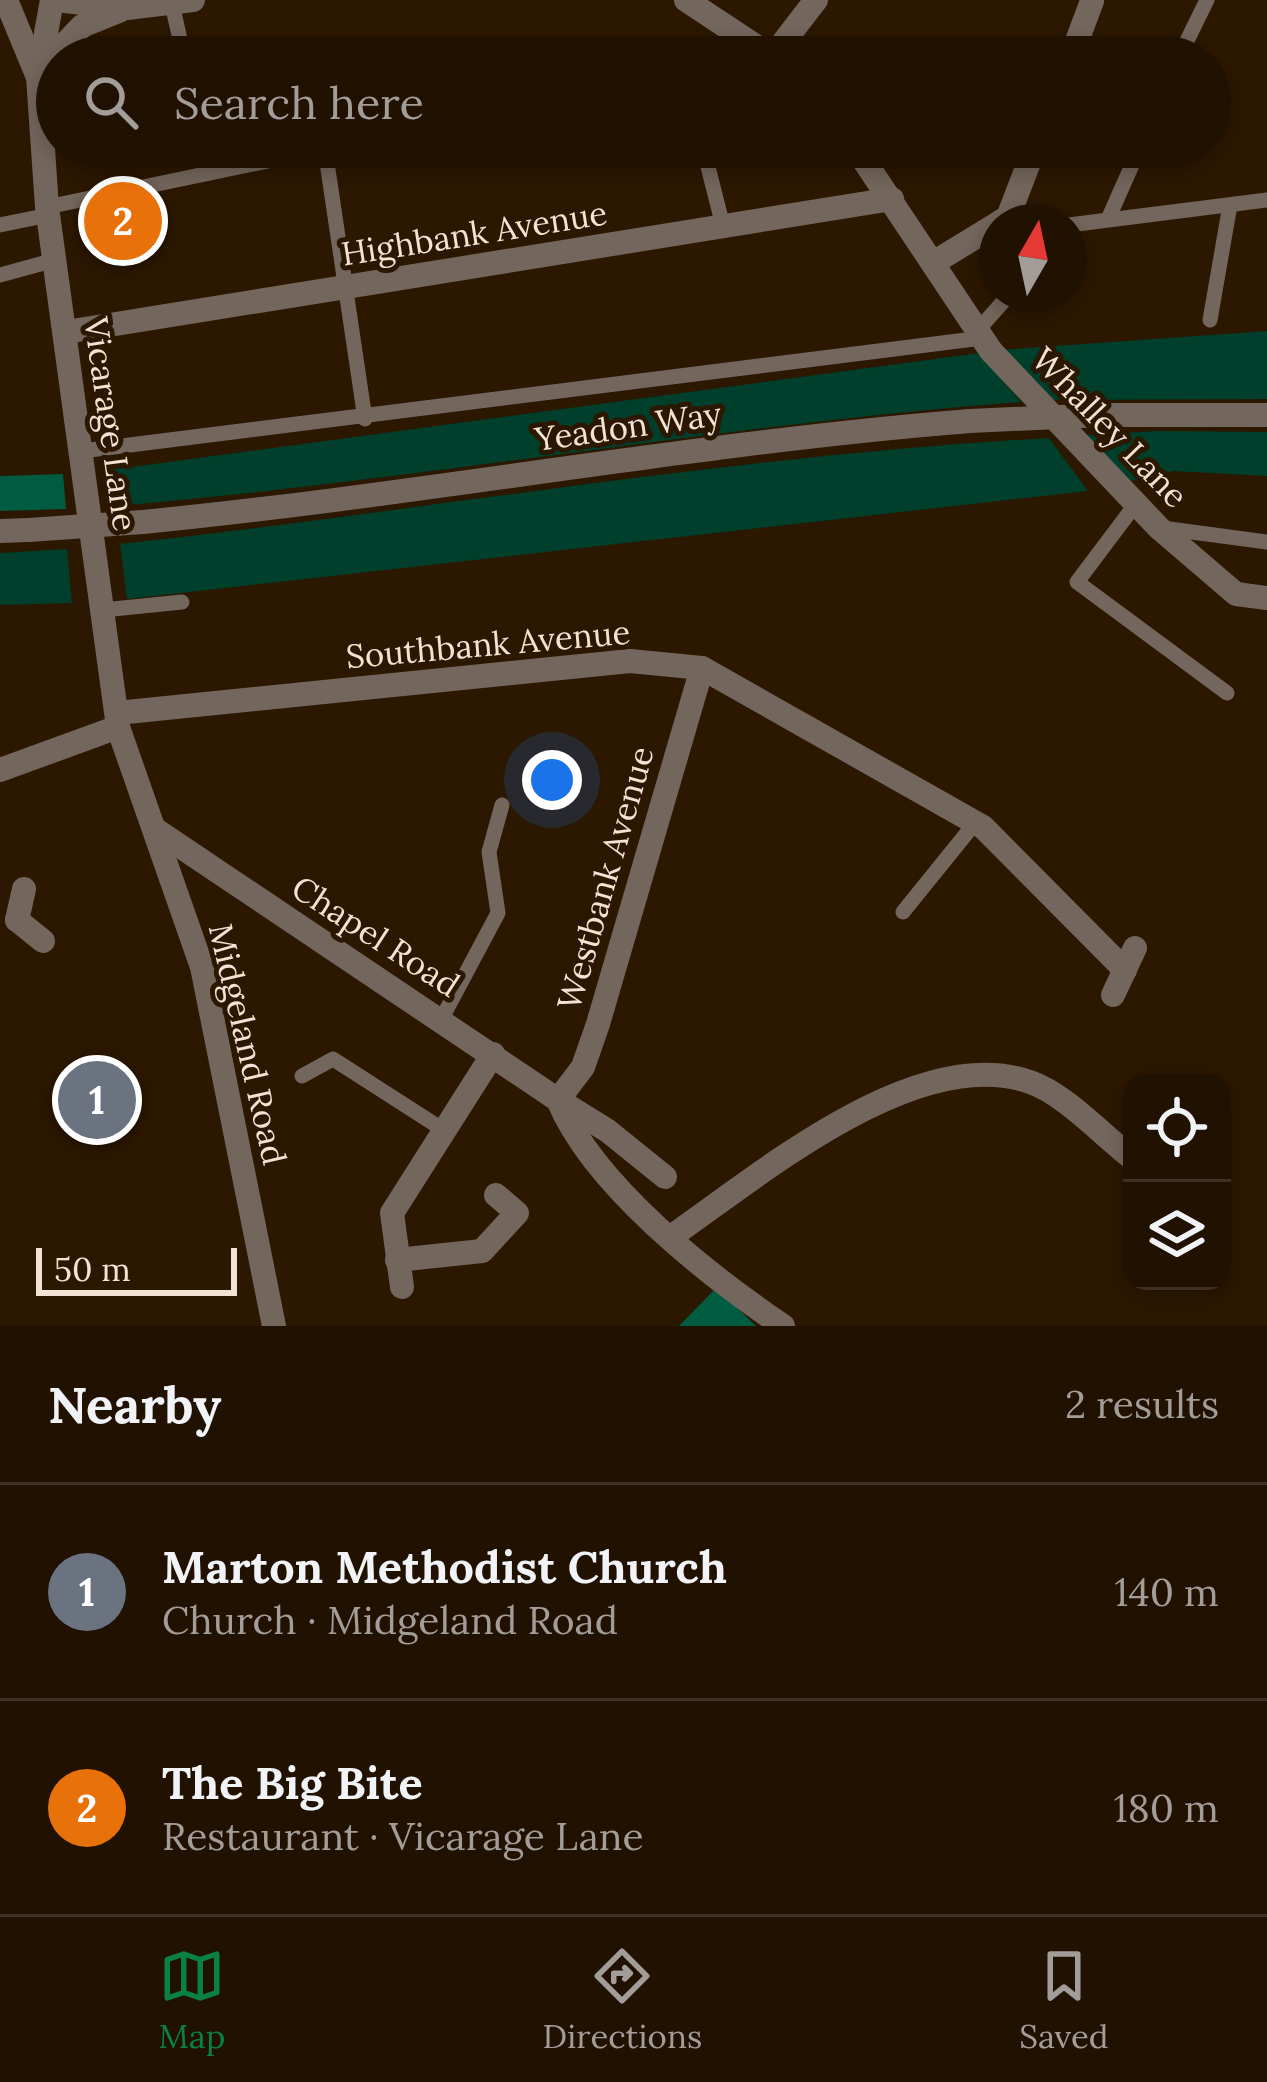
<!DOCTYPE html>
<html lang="en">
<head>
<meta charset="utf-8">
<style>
  body { margin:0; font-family:Lora,serif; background:#2d1f10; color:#f1f3f6 }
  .controls { position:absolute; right:36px; bottom:36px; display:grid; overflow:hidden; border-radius:24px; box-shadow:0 6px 18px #0003 }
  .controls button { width:108px; height:108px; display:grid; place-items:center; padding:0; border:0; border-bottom:3px solid #3e3123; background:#211101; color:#f1f3f6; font:60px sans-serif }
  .compass { position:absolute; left:979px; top:204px; width:108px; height:108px; border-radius:50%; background:#211101; box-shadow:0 6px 18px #0003; rotate:9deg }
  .scale { position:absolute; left:36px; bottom:30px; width:201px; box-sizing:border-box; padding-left:12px; border:6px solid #f2e3d5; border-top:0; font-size:33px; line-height:42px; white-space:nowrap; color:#f2e3d5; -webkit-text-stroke:9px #2c1701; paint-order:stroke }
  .you { position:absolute; left:552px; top:780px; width:42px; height:42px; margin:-30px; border:9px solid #fff; border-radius:50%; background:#1a73e8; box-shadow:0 0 0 18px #1a73e833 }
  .badge { display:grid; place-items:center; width:78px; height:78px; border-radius:50%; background:#0b8043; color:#fff; font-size:39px; font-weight:700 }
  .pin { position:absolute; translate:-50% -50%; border:6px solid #fff; box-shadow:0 3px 12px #0006 }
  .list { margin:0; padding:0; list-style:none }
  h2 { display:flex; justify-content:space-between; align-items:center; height:156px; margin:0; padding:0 48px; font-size:51px }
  h2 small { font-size:39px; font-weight:400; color:#a29d99 }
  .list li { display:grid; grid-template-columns:78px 1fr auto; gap:36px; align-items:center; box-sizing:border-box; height:216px; padding:0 48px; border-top:3px solid #3e3123 }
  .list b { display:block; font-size:45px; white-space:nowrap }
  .list p { margin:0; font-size:39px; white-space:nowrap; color:#a29d99 }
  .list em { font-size:39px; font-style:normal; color:#a29d99 }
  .icon { flex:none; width:66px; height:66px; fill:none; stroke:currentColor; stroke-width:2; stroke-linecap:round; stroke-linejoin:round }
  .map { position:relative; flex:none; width:1267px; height:1326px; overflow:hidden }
  .search { position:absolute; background:#211101; box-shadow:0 6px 18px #0003; left:36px; right:36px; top:36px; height:132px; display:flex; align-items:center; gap:30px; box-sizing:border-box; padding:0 42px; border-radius:66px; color:#a29d99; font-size:45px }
  .sheet { height:588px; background:#211101 }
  nav { display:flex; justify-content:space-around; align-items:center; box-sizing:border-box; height:168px; border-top:3px solid #3e3123; background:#211101; font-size:33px; color:#a29d99 }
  nav a { display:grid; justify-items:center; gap:6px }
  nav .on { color:#0b8043 }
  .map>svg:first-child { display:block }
  .green { fill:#003f2b }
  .forest { fill:#005c41 }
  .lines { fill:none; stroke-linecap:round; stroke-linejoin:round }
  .service { stroke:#73665c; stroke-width:15 }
  .minor { stroke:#73665c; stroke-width:24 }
  .tertiary { stroke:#73665c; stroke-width:24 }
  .tertiary-bridge { stroke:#73665c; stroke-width:24 }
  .labels { text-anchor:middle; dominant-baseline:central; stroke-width:10; stroke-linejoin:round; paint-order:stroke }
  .street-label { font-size:33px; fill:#f2e3d5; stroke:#2c1701 }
</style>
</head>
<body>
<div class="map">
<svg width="1267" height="1326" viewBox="0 0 1267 1326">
  <rect width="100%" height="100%" fill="#2c1701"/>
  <g class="green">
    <path d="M1267 331V399L1047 400 1000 350Z"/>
    <path d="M979 353 1021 402C717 425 418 481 114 506L109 470Z"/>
    <path d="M1158 431 1267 432V476L1174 471 1131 481 1085 435Z"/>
    <path d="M1049 438 1088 491 127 599 120 544C430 510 737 455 1049 438Z"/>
    <path d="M67 549 72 603 0 605V553Z"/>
  </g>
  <g class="forest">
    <path d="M63 474 66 509 0 511V476Z"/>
    <path d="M716 1288 756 1326H679Z"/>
  </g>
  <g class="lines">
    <g class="service">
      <path d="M172 4 184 57"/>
      <path d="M1179 57 1207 0"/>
      <path d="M203 147 209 173"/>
      <path d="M703 147 723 226"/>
      <path d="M325 149 365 419"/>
      <path d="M47 207 334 147"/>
      <path d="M1109 217 1140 147"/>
      <path d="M0 225 49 215"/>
      <path d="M1069 225 1267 200"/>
      <path d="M0 275 55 260"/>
      <path d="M1210 320 1230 205"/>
      <path d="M977 331 1010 294"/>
      <path d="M82 451 982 338"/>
      <path d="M1135 505 1077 582 1227 693"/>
      <path d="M1162 528 1267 542"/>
      <path d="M103 610 182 602"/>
      <path d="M903 912 975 823"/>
      <path d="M442 1018 498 913 489 852 502 805"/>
      <path d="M302 1076 333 1059 442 1129"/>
    </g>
    <g class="minor">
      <path d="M686 0 772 57 816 0"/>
      <path d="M1071 57 1092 1"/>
      <path d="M855 147 991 351 1159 528 1236 594 1267 598"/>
      <path d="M1000 222 1008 217 1035 147"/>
      <path d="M933 263 997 224"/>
      <path d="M66 332 892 199"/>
      <path d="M117 713 630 661 702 668 983 827 1125 970"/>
      <path d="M0 770 118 727"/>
      <path d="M17 920 43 941"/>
      <path d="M17 920 24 889"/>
      <path d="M1113 995 1135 948"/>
      <path d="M665 1177 608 1131 558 1100 583 1067 598 1024 702 668"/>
      <path d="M672 1236C760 1175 917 1042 1030 1082 1065 1094 1102 1135 1132 1158"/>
      <path d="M397 1260 482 1251 517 1213 496 1195"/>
      <path d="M402 1287 392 1213 493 1054"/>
    </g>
    <g class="tertiary">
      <path d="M6 0 37 75"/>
      <path d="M52 0 38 77 47 207 118 727 202 967 274 1326"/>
      <path d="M56 0 127 8 193 0"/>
      <path d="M43 67 82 26 119 11"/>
      <path d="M1102 415H1267"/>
      <path d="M143 522C420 495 693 443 970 421"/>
      <path d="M0 531 29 530"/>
      <path d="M156 830 558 1100C593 1185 708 1275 783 1326"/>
    </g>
    <g class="tertiary-bridge">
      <path d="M970 421 1102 415"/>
      <path d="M29 530 143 522"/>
    </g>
  </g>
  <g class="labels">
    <g class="street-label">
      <text transform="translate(474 233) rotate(-9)">Highbank Avenue</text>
      <text transform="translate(111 424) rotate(82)">Vicarage Lane</text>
      <text transform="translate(628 426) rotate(-8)">Yeadon Way</text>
      <text transform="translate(1110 427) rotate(46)">Whalley Lane</text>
      <text transform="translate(488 644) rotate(-5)">Southbank Avenue</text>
      <text transform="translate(605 878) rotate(-74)">Westbank Avenue</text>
      <text transform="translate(376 936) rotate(33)">Chapel Road</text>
      <text transform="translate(248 1044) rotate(77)">Midgeland Road</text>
    </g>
  </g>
</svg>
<div class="controls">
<button><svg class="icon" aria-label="locate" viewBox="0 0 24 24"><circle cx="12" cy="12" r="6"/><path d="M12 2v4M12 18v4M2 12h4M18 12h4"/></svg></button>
<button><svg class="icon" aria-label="layers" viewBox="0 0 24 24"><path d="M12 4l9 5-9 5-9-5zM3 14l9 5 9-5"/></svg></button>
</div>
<svg class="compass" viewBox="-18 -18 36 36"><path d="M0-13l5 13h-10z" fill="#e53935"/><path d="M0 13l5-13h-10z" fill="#a29d99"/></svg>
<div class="scale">50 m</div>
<div class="you"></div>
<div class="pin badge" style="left:97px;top:1100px;background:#6b7280">1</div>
<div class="pin badge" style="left:123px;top:221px;background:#e8710a">2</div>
<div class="search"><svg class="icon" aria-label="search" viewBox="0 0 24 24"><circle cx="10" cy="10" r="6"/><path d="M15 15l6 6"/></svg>Search here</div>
</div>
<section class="sheet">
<h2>Nearby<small>2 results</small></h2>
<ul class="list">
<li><span class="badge" style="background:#6b7280">1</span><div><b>Marton Methodist Church</b><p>Church · Midgeland Road</p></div><em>140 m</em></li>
<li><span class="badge" style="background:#e8710a">2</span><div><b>The Big Bite</b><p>Restaurant · Vicarage Lane</p></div><em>180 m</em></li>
</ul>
</section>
<nav>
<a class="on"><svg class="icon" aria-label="map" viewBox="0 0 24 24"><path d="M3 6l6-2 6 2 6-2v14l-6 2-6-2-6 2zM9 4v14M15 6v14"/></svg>Map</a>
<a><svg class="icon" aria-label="directions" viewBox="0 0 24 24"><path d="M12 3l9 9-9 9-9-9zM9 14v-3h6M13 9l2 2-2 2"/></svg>Directions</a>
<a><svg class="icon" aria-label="saved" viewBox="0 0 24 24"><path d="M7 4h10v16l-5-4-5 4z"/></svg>Saved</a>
</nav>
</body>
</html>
